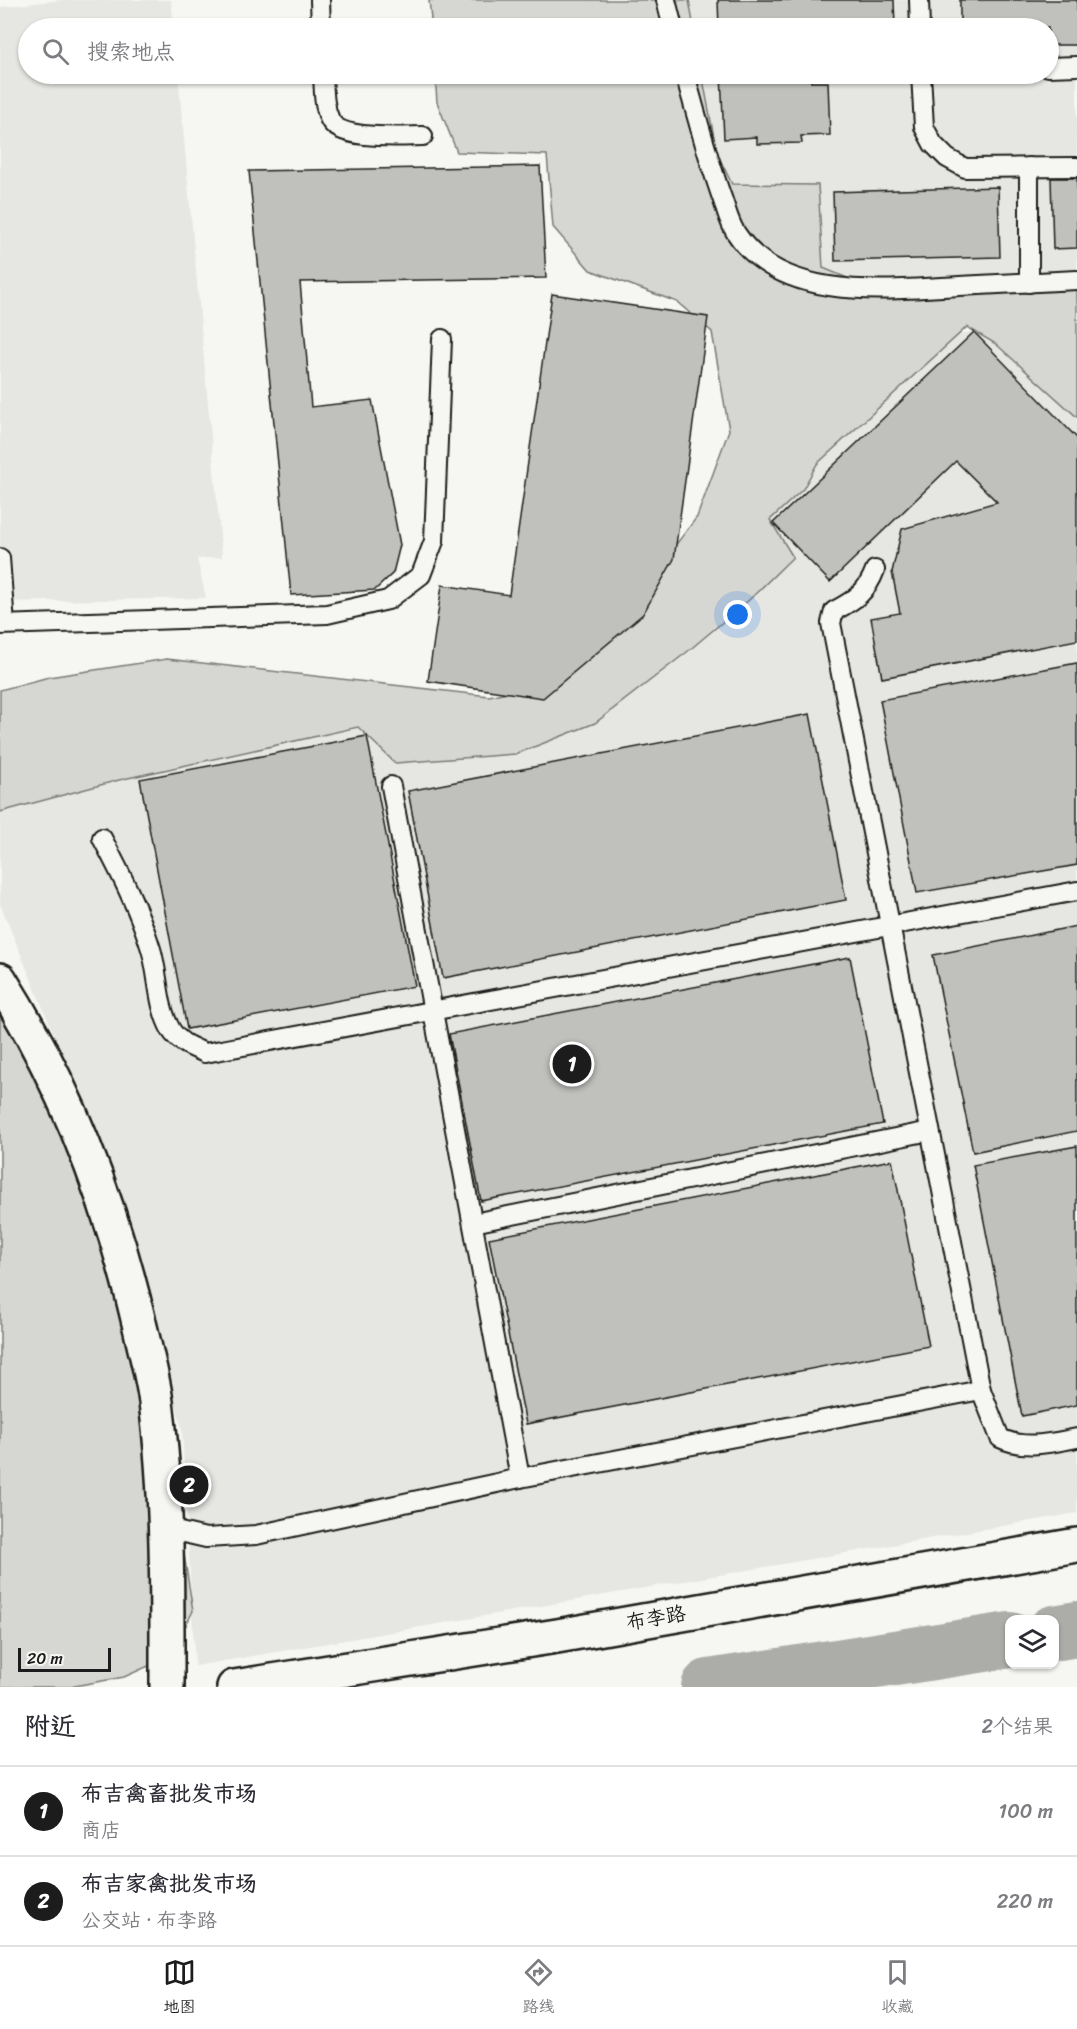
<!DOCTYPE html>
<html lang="zh">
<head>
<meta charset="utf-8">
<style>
  body { margin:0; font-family:Sriracha,"LXGW WenKai TC",sans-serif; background:#f2f2f3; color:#2b2b33 }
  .controls { position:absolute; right:18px; bottom:18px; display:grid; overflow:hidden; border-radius:12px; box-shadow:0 2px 4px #0004 }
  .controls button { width:54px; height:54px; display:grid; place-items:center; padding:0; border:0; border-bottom:2px solid #e1e1e2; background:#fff; color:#2b2b33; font:30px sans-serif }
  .scale { position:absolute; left:18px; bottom:15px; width:93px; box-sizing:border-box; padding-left:6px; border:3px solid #1c1c1c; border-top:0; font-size:16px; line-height:21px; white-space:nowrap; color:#1c1c1c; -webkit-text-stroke:4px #f6f6f2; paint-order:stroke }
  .you { position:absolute; left:738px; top:615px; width:21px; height:21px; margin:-15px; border:4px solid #fff; border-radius:50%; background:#1a73e8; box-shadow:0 0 0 9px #1a73e833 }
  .badge { display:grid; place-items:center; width:39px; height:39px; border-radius:50%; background:#1c1c1c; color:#fff; font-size:20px; font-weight:700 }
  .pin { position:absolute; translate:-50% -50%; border:3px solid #fff; box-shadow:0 2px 6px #0006 }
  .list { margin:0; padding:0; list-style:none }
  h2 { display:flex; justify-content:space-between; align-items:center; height:78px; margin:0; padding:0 24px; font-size:26px }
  h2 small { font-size:20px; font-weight:400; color:#7c7c81 }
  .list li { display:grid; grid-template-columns:39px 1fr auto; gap:18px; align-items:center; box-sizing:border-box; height:90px; padding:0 24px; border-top:2px solid #e1e1e2 }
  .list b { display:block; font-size:22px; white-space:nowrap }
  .list p { margin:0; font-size:20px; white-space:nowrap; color:#7c7c81 }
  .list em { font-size:20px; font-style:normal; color:#7c7c81 }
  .icon { flex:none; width:33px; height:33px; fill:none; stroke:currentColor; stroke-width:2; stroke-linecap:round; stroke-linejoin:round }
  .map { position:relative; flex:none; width:1077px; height:1687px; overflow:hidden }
  .search { position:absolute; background:#fff; box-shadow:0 2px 4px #0004; left:18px; right:18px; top:18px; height:66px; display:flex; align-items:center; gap:15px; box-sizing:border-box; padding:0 21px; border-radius:33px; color:#7c7c81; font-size:22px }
  .sheet { height:258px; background:#fff }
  nav { display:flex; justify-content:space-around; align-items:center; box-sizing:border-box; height:84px; border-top:2px solid #e1e1e2; background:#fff; font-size:16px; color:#7c7c81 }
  nav a { display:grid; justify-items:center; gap:3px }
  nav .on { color:#1c1c1c }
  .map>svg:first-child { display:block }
  .built { fill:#e6e6e2 }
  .green { fill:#d6d6d2; stroke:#797977; stroke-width:1.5 }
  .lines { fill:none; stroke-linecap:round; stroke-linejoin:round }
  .river { stroke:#acaca9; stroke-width:56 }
  .building { fill:#c0c0bd; stroke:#1c1c1c; stroke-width:1.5 }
  .lane-casing { stroke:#1c1c1c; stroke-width:22 }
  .street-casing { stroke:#1c1c1c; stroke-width:38 }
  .secondary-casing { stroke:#1c1c1c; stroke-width:38 }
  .lane { stroke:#f6f6f2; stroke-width:18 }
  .street { stroke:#f6f6f2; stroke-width:33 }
  .secondary { stroke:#f6f6f2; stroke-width:33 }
  .labels { text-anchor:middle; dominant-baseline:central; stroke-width:4.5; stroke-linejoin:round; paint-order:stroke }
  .street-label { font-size:20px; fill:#1c1c1c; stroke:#f6f6f2 }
</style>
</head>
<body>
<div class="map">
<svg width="1077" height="1687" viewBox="0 0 1077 1687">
  <rect width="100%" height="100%" fill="#f6f6f2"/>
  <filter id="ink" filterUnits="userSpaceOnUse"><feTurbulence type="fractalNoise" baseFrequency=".0167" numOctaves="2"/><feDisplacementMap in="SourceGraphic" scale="12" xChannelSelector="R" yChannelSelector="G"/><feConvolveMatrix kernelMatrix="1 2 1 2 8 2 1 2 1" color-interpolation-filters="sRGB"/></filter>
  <g filter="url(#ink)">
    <g class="built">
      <path d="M61 0H171L174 28H28V74H178L222 557 197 559 206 598 0 602V7Z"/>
      <path d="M652 0H1077V296L765 281 675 74H1048V28H661Z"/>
      <path d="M1017 321 1077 350V1513L195 1666 182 1429 129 1216 0 904V779L227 728 536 707 836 364Z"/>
    </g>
    <g class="green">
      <path d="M429 0H689L694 28H432Z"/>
      <path d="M435 74H702L717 153 732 184 818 185 823 268 857 282H1077V417L996 344 967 327 817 464 803 489 770 520 793 557 749 600 687 652 595 723 516 754 395 763 358 727 119 780 0 812V690L49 677 167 659 489 696 552 682 629 606 697 517 729 430 712 332 677 302 590 270 553 227 547 155 457 152 437 102Z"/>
      <path d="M0 1002 69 1136 157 1384 193 1611 171 1656 124 1677 69 1687H0Z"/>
    </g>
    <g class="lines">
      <g class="river">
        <path d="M1054 1633 1077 1629"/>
        <path d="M709 1687 1010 1640"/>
      </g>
    </g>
    <g class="building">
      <path d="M718 0H894L895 28H719Z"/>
      <path d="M960 0H1077V45H1048V28H960Z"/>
      <path d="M721 74H810L811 82H828L830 135 801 136 802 143 757 144V137L724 139Z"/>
      <path d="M540 166 546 278 300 282 311 407 372 400 400 545 393 573 375 590 291 595 249 171Z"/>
      <path d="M1051 178H1077V248L1053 249Z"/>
      <path d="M998 187 1000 257 835 261 833 192Z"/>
      <path d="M552 294 708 317 674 559 643 614 543 698 428 681 442 585 509 595Z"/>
      <path d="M974 332 1077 438V640L882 678 871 618 900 613 892 572 902 529 997 502 956 461 830 582 773 523Z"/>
      <path d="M1077 663V865L917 893 880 700Z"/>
      <path d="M810 714 846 900 443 978 408 791Z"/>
      <path d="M367 736 415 986 187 1029 140 779Z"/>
      <path d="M1077 926V1131L973 1152 933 955Z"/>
      <path d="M850 957 883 1124 481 1201 449 1034Z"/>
      <path d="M1077 1146V1405L1022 1416 973 1165Z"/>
      <path d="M892 1160 929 1346 526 1424 489 1238Z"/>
    </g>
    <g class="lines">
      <g class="lane-casing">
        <g id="lane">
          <path d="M320 0 321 28"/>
          <path d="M666 0 673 28"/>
          <path d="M919 0 920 28"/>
          <path d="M1048 67 1077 66"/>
          <path d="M323 74C324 89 323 105 330 120 340 141 403 136 423 136"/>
          <path d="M685 74C696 115 707 155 721 195 726 208 729 223 736 233 781 303 888 290 959 286 998 284 1038 282 1077 280"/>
          <path d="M921 74 924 127 933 144 947 158 965 168 1077 167"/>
          <path d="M1029 167V283"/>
          <path d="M0 558 5 624"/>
          <path d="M875 570C867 592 855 600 834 611L831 623 981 1390"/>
          <path d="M0 625 327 614 388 600 421 575 434 541 442 339"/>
          <path d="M391 786 520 1478"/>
          <path d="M102 838C121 874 139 910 151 949 159 975 157 1005 171 1030 179 1043 192 1047 205 1053L1077 891"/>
          <path d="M473 1223 930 1131"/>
          <path d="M167 1529 206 1538 256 1535 520 1478 981 1390 1000 1438C1025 1450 1050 1443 1077 1438"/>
        </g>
      </g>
      <g class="street-casing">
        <path id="street" d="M0 980C67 1087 113 1208 141 1331 146 1354 153 1378 156 1402 168 1497 167 1592 167 1687"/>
      </g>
      <g class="secondary-casing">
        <path id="secondary" d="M234 1687 557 1636 1077 1545"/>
      </g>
      <use href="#lane" class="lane"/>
      <use href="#street" class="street"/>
      <use href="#secondary" class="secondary"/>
    </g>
  </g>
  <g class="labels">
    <g class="street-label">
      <text transform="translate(656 1618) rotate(-10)">布李路</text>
    </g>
  </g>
</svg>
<div class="controls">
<button><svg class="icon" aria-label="layers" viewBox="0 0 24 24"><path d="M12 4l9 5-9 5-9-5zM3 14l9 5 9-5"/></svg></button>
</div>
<div class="scale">20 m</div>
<div class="you"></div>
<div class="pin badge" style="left:572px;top:1064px">1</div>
<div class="pin badge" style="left:189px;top:1485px">2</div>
<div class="search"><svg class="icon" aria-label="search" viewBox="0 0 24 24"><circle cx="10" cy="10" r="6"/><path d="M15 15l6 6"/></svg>搜索地点</div>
</div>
<section class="sheet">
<h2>附近<small>2个结果</small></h2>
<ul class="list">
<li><span class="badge">1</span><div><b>布吉禽畜批发市场</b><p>商店</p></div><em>100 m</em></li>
<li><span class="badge">2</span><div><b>布吉家禽批发市场</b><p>公交站 · 布李路</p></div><em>220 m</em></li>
</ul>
</section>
<nav>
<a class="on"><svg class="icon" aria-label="map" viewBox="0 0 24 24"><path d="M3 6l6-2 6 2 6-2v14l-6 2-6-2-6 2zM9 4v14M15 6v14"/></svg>地图</a>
<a><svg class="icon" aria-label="directions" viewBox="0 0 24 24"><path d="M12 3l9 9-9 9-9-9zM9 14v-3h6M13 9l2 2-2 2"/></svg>路线</a>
<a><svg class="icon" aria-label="saved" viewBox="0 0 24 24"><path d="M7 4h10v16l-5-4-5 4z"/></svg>收藏</a>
</nav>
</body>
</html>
